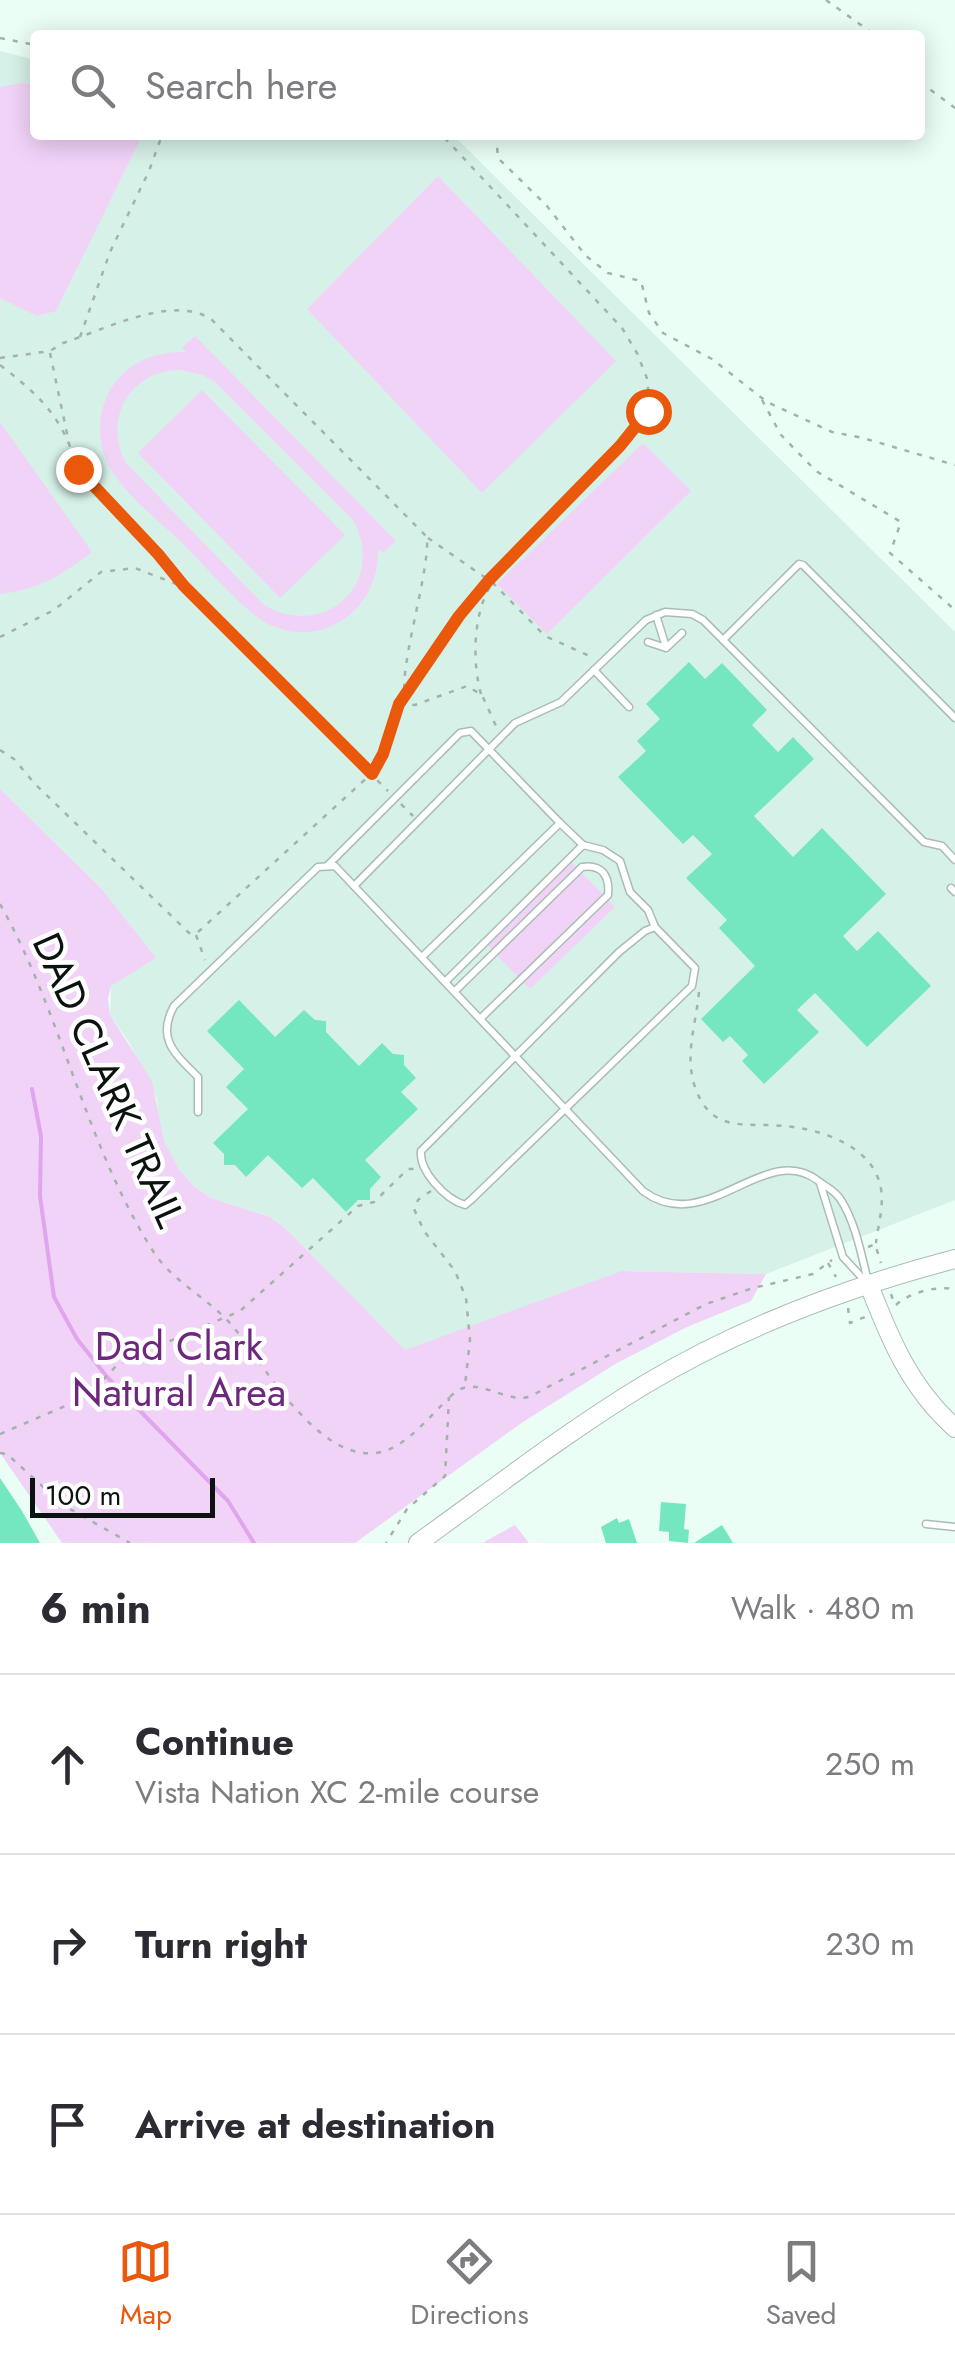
<!DOCTYPE html>
<html lang="en">
<head>
<meta charset="utf-8">
<style>
  body { margin:0; font-family:Jost,sans-serif; background:#f7f7f7; color:#2b2b33 }
  .scale { position:absolute; left:30px; bottom:25px; width:185px; box-sizing:border-box; padding-left:10px; border:5px solid #0c1210; border-top:0; font-size:28px; line-height:35px; white-space:nowrap; color:#0c1210; -webkit-text-stroke:8px #fff; paint-order:stroke }
  .stop { position:absolute; width:30px; height:30px; margin:-22px; border:8px solid #ea580c; border-radius:50%; background:#fff }
  .stop.end { background:#ea580c; border-color:#fff; box-shadow:0 2px 10px #0008 }
  .list { margin:0; padding:0; list-style:none }
  h2 { display:flex; justify-content:space-between; align-items:center; height:130px; margin:0; padding:0 40px; font-size:42px }
  h2 small { font-size:32px; font-weight:400; color:#7c7c81 }
  .list li { display:grid; grid-template-columns:65px 1fr auto; gap:30px; align-items:center; box-sizing:border-box; height:180px; padding:0 40px; border-top:2px solid #e1e1e2 }
  .list b { display:block; font-size:38px; white-space:nowrap }
  .list p { margin:0; font-size:32px; white-space:nowrap; color:#7c7c81 }
  .list em { font-size:32px; font-style:normal; color:#7c7c81 }
  .icon { flex:none; width:55px; height:55px; fill:none; stroke:currentColor; stroke-width:2; stroke-linecap:round; stroke-linejoin:round }
  .map { position:relative; flex:none; width:955px; height:1543px; overflow:hidden }
  .search { position:absolute; background:#fff; box-shadow:0 5px 25px #0003; left:30px; right:30px; top:30px; height:110px; display:flex; align-items:center; gap:25px; box-sizing:border-box; padding:0 35px; border-radius:10px; color:#7c7c81; font-size:38px }
  .sheet { height:670px; background:#fff }
  nav { display:flex; justify-content:space-around; align-items:center; box-sizing:border-box; height:140px; border-top:2px solid #e1e1e2; background:#fff; font-size:28px; color:#7c7c81 }
  nav a { display:grid; justify-items:center; gap:5px }
  nav .on { color:#ea580c }
  .map>svg:first-child { display:block }
  .built { fill:#d6f1e7 }
  .green { fill:#f2d3f8; fill-rule:evenodd }
  .lines { fill:none; stroke-linecap:round; stroke-linejoin:round }
  .stream { stroke:#e1a5ed; stroke-width:4 }
  .building { fill:#75e7c0 }
  .lane-casing { stroke:#aabcb4; stroke-width:9 }
  .secondary-casing { stroke:#aabcb4; stroke-width:20 }
  .path { stroke:#a3b2ac; stroke-width:2.5; stroke-dasharray:5 8; stroke-linecap:butt }
  .lane { stroke:#fff; stroke-width:6 }
  .secondary { stroke:#fff; stroke-width:18 }
  .route { stroke:#ea580c; stroke-width:12 }
  .labels { text-anchor:middle; dominant-baseline:central; stroke-width:9; stroke-linejoin:round; paint-order:stroke }
  .street-label { font-size:40px; fill:#0c1210; stroke:#fff }
  .park-label { font-size:40px; fill:#6d277c; stroke:#fff }
</style>
</head>
<body>
<div class="map">
<svg width="955" height="1543" viewBox="0 0 955 1543">
  <rect width="100%" height="100%" fill="#ebfef6"/>
  <path class="built" d="M0 51 35 60V135H453L955 632V1200L766 1274 621 1271 405 1351 284 1227 270 1217 211 1198 195 1187 178 1168 164 1142 158 1120 157 1099 129 1042 110 1015 111 986 155 958 101 888 0 789Z"/>
  <g class="green">
    <path d="M22 83 35 85V135H134L140 140 56 311 37 316 0 298V87Z"/>
    <path d="M438 176 616 361 482 493 307 309Z"/>
    <path d="M195 336 396 541 383 553 378 549C380 612 317 654 261 620 233 599 209 570 184 545 159 520 121 493 106 460 95 434 99 402 117 380 135 359 159 351 186 352L182 347ZM181 370 203 375 216 383 353 520C388 583 323 642 263 604L126 463C102 419 131 369 181 370Z"/>
    <path d="M202 390 345 535 280 598 138 453Z"/>
    <path d="M0 422 92 552C60 576 40 589 0 594Z"/>
    <path d="M643 443 691 491 547 634 497 584Z"/>
    <path d="M0 789 101 888 156 958 111 986 108 999 110 1015 152 1081 164 1141 178 1168 195 1187 211 1198 270 1217 284 1227 405 1350 621 1271 766 1274 751 1301 687 1327 617 1363 523 1422 355 1543H62L0 1453Z"/>
    <path d="M569 860 615 907 530 989 484 942Z"/>
    <path d="M515 1525 529 1543H482Z"/>
  </g>
  <g class="lines">
    <path class="stream" d="M32 1089 41 1136 40 1196 54 1297 77 1339 107 1377 228 1501 254 1543"/>
  </g>
  <g class="building">
    <path d="M689 662 705 679 722 663 767 710 752 725 778 752 793 737 814 759 754 816 793 857 822 828 886 894 843 936 857 951 878 931 931 986 867 1047 815 993 797 1010 819 1032 764 1084 742 1061 748 1055 730 1036 723 1042 701 1019 755 966 719 928 727 920 686 878 712 854 693 835 683 844 618 777 646 751 637 741 660 719 646 704Z"/>
    <path d="M239 1000 275 1037 304 1010 315 1020 326 1021V1032L359 1066 382 1043 393 1054 404 1055V1065L416 1078 401 1092 418 1109 365 1160 381 1177 370 1189V1200H358L346 1212 313 1178 302 1188 268 1155 246 1177 235 1165H224V1154L213 1143 248 1109 226 1087 244 1069 207 1031Z"/>
    <path d="M0 1478 22 1511 40 1543H0Z"/>
    <path d="M661 1502 686 1504 684 1529 689 1530 688 1543 669 1541V1532L659 1531Z"/>
    <path d="M617 1518 619 1523 629 1519 637 1543H606L601 1527Z"/>
    <path d="M722 1525 733 1543H694Z"/>
  </g>
  <g class="lines">
    <g class="lane-casing">
      <g id="lane">
        <path d="M656 615 666 647"/>
        <path d="M723 640 924 842 942 846 955 860"/>
        <path d="M648 642 666 648 682 633"/>
        <path d="M594 670 629 707"/>
        <path d="M560 823 583 845 603 850 620 861 630 892 648 910 655 927 695 968 692 986 471 1200 465 1205C445 1199 419 1171 421 1151L619 952 645 931 655 927"/>
        <path d="M328 865 460 733 471 731 560 823 422 957"/>
        <path d="M354 886 515 723 561 702 646 620 665 612 692 614 703 620 723 640 799 564 803 565 955 718"/>
        <path d="M951 888 955 892"/>
        <path d="M446 981 583 845"/>
        <path d="M455 991 582 867C602 864 610 876 608 895L481 1018"/>
        <path d="M198 1112V1077C175 1054 156 1039 174 1006L318 867 335 866 643 1191C706 1238 764 1141 817 1180 826 1187 835 1190 841 1200 856 1224 861 1254 868 1281"/>
        <path d="M820 1183 843 1257 867 1283"/>
        <path d="M926 1524 955 1527"/>
      </g>
    </g>
    <g class="secondary-casing">
      <g id="secondary">
        <path d="M869 1285C890 1339 910 1388 955 1428"/>
        <path d="M418 1543C492 1490 565 1433 644 1385 739 1328 848 1287 955 1259"/>
      </g>
    </g>
    <g class="path">
      <path d="M826 0 875 35"/>
      <path d="M0 38 35 45"/>
      <path d="M920 82 955 108"/>
      <path d="M496 135 498 158 547 206 586 256 608 273 641 281 649 313 663 333 712 359 767 402 832 432 863 438 955 465"/>
      <path d="M80 337 110 252 149 171 162 135"/>
      <path d="M50 353 69 443"/>
      <path d="M0 358 50 351 63 343C104 330 171 294 211 319L427 537C430 575 394 680 407 704L415 705 467 686 482 695 496 726"/>
      <path d="M0 365C30 388 54 408 69 444 75 458 77 469 86 481L158 554 183 585"/>
      <path d="M762 400 781 435 816 471 901 522 890 553 955 610"/>
      <path d="M428 538 493 583 545 636 594 658"/>
      <path d="M0 637 54 610 101 572 135 568 184 587 388 791"/>
      <path d="M481 694C472 662 473 613 491 585"/>
      <path d="M0 750 14 759 35 784 189 933H197L371 774 383 754 399 704 459 616 489 580 620 446 648 411V381L637 353 622 328 442 135"/>
      <path d="M401 804 413 816"/>
      <path d="M0 904C62 1014 85 1144 153 1251 173 1283 211 1299 235 1329 266 1368 323 1470 385 1451 409 1443 431 1415 449 1398L445 1476 407 1509 386 1543"/>
      <path d="M196 935 205 960"/>
      <path d="M699 992C696 1024 685 1053 694 1084 710 1135 745 1122 784 1126 821 1129 874 1146 881 1189 884 1207 878 1225 876 1243"/>
      <path d="M431 1191 418 1200 414 1209 424 1231 455 1271 466 1298 470 1340 465 1385"/>
      <path d="M868 1247 875 1244 881 1263"/>
      <path d="M828 1263 836 1277"/>
      <path d="M891 1294 895 1306"/>
      <path d="M896 1305C910 1292 936 1286 955 1289"/>
      <path d="M848 1308 850 1323 865 1317"/>
      <path d="M450 1397C474 1371 500 1403 529 1397L706 1304 753 1288 813 1274 832 1260"/>
      <path d="M0 1434 63 1407 105 1378 116 1366 137 1355 240 1311 358 1206 374 1202 408 1169H417"/>
      <path d="M0 1453 7 1454 63 1505 130 1543"/>
    </g>
    <use href="#lane" class="lane"/>
    <use href="#secondary" class="secondary"/>
  </g>
  <g class="lines">
    <path class="route" d="M78 469 158 554 184 586 372 774 383 754 399 704 459 616 489 580 620 446 648 411"/>
  </g>
  <g class="labels">
    <g class="street-label">
      <text transform="translate(109 1080) rotate(66)">DAD CLARK TRAIL</text>
    </g>
    <g class="park-label">
      <text x="179" y="1346">Dad Clark<tspan x="179" dy="46">Natural Area</tspan></text>
    </g>
  </g>
</svg>
<div class="scale">100 m</div>
<div class="stop" style="left:648px;top:411px"></div>
<div class="stop end" style="left:78px;top:469px"></div>
<div class="search"><svg class="icon" aria-label="search" viewBox="0 0 24 24"><circle cx="10" cy="10" r="6"/><path d="M15 15l6 6"/></svg>Search here</div>
</div>
<section class="sheet">
<h2>6 min<small>Walk · 480 m</small></h2>
<ul class="list">
<li><svg class="icon" aria-label="ahead" viewBox="0 0 24 24"><path d="M12 20V5M6 11l6-6 6 6"/></svg><div><b>Continue</b><p>Vista Nation XC 2-mile course</p></div><em>250 m</em></li>
<li><svg class="icon" aria-label="right" viewBox="0 0 24 24"><path d="M7 20v-9h11M14 6l5 5-5 5"/></svg><div><b>Turn right</b></div><em>230 m</em></li>
<li><svg class="icon" aria-label="arrive" viewBox="0 0 24 24"><path d="M6 21V4h12l-3 4 3 4H6"/></svg><div><b>Arrive at destination</b></div></li>
</ul>
</section>
<nav>
<a class="on"><svg class="icon" aria-label="map" viewBox="0 0 24 24"><path d="M3 6l6-2 6 2 6-2v14l-6 2-6-2-6 2zM9 4v14M15 6v14"/></svg>Map</a>
<a><svg class="icon" aria-label="directions" viewBox="0 0 24 24"><path d="M12 3l9 9-9 9-9-9zM9 14v-3h6M13 9l2 2-2 2"/></svg>Directions</a>
<a><svg class="icon" aria-label="saved" viewBox="0 0 24 24"><path d="M7 4h10v16l-5-4-5 4z"/></svg>Saved</a>
</nav>
</body>
</html>
